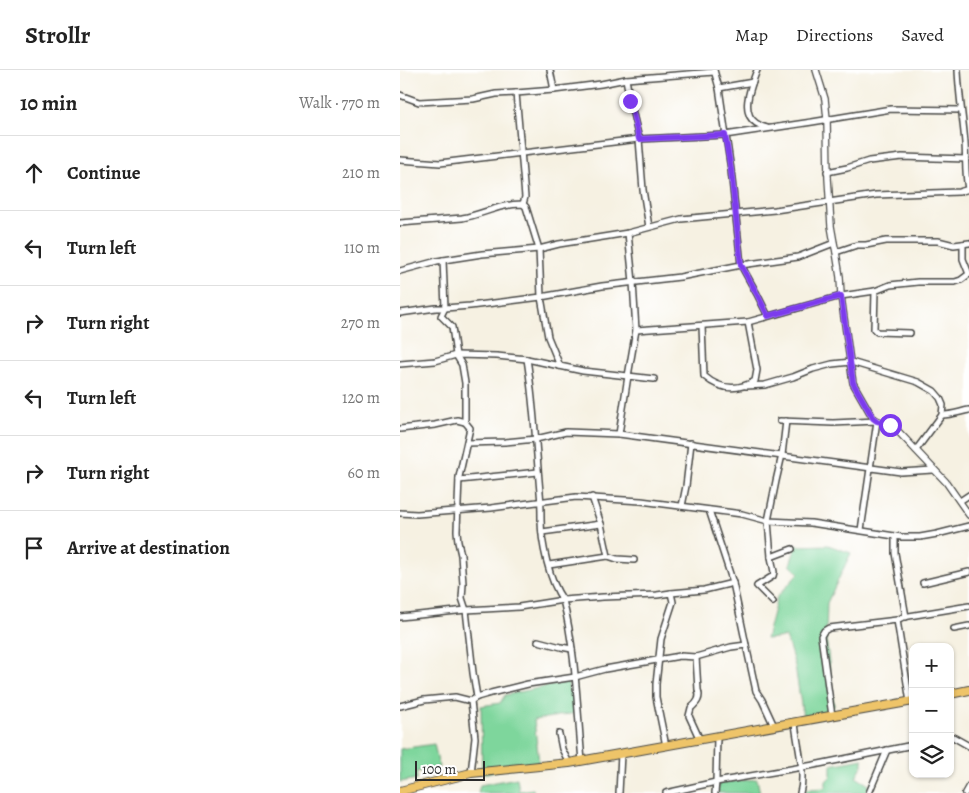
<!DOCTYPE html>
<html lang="en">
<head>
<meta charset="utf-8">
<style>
  body { margin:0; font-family:Alegreya,serif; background:#f2f2f2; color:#222 }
  .controls { position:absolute; right:15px; bottom:15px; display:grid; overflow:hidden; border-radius:10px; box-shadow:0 1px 4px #0004 }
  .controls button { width:45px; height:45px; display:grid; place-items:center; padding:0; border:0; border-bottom:1px solid #e0e0e0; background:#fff; color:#222; font:25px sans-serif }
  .scale { position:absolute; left:15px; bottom:12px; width:70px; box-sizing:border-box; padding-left:5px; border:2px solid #2b2b2b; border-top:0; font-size:14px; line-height:18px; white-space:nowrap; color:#2b2b2b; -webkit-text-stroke:4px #fff; paint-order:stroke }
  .stop { position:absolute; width:15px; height:15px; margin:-11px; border:4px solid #7c3aed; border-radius:50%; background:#fff }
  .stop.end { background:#7c3aed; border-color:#fff; box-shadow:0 1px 5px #0008 }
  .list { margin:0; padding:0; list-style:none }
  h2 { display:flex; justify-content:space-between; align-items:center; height:65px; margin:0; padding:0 20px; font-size:21px }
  h2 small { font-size:16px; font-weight:400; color:#767676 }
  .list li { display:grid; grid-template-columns:32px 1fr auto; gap:15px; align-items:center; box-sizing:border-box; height:75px; padding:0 20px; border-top:1px solid #e0e0e0 }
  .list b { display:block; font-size:19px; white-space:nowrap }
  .list em { font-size:16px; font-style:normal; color:#767676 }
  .icon { flex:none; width:28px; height:28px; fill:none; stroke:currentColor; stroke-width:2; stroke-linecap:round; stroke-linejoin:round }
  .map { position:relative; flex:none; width:569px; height:723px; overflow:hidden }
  header { display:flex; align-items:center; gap:30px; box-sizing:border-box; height:70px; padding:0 25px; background:#fff; border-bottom:1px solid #e0e0e0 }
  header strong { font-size:24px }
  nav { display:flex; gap:28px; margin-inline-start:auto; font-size:18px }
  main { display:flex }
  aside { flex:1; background:#fff }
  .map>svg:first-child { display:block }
  .green { fill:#7ed69c; stroke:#548064 }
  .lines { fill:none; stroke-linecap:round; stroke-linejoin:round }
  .minor-casing { stroke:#494946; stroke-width:8 }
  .tertiary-casing { stroke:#494946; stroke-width:8 }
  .trunk-casing { stroke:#494946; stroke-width:10 }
  .minor { stroke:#fff; stroke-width:5 }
  .tertiary { stroke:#fff; stroke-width:5.5 }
  .trunk { stroke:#eec469; stroke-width:8 }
  .route { stroke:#7c3aed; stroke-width:6 }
</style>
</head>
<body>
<header>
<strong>Strollr</strong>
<nav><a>Map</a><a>Directions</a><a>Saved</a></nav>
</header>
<main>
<aside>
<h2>10 min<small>Walk · 770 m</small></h2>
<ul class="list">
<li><svg class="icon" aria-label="ahead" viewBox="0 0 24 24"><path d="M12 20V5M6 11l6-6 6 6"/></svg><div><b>Continue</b></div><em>210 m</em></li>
<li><svg class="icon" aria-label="left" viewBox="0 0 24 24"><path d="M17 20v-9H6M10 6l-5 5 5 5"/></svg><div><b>Turn left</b></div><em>110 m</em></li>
<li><svg class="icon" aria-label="right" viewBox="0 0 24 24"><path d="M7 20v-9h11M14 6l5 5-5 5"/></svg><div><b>Turn right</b></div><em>270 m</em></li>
<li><svg class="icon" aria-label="left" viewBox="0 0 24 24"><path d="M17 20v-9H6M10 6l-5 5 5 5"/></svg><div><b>Turn left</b></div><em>120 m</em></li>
<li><svg class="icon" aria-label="right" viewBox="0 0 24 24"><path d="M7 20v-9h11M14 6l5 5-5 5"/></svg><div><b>Turn right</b></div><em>60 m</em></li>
<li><svg class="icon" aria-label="arrive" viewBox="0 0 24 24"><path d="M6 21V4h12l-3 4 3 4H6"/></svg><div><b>Arrive at destination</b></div></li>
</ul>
</aside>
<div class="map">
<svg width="569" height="723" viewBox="0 0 569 723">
  <rect width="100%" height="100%" fill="#fff"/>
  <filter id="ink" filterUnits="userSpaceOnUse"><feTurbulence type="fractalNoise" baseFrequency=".02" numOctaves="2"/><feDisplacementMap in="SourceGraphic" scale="10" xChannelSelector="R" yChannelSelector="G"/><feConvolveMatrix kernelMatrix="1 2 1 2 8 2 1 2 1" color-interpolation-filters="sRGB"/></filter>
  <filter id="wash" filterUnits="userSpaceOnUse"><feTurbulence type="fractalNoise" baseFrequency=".0096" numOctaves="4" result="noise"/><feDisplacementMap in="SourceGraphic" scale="20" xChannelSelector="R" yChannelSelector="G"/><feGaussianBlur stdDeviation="1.12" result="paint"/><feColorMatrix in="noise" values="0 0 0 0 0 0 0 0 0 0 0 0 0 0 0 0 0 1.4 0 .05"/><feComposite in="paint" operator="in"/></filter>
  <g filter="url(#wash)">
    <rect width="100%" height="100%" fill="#f6f1e2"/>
    <g class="green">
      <path d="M428 475 451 483 427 533 426 566 434 636 428 642 403 647 395 596 386 567 366 569 377 527 399 503 390 495 396 476Z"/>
      <path d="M168 612 169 621H174L176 643 134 650 139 692 82 704 81 636 100 633 105 625Z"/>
      <path d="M34 674 39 697 16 702 17 709 0 712V679Z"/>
      <path d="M463 689V694L456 707 469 715 466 723H404L407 719 426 718V711L431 706V695Z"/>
      <path d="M117 708 119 721 133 719 134 723H78L80 715Z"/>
      <path d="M357 709 360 723H318L319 713Z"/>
    </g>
  </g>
  <g filter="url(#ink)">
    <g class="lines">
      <g class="minor-casing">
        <g id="minor">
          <path d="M314 0 319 18 331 100 341 195 357 224 368 246"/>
          <path d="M357 0C352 14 339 42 356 53 359 55 363 57 367 58"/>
          <path d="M558 0C559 25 563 49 565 73 566 89 565 104 568 119"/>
          <path d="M226 9 230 31 239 69 243 120 249 157"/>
          <path d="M319 18 353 12"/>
          <path d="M154 20 201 14 226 9 314 2"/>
          <path d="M0 25 19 32 73 29 96 24 116 23"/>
          <path d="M0 90 40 93 239 69 325 65 412 52 491 39 561 40"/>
          <path d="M427 102 447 98 469 91 502 87 566 89"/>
          <path d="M123 134 125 127 116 23 154 20 150 0"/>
          <path d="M0 153 62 148C84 144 99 134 123 134L126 137 139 179 141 227 70 236 45 238H36L0 243"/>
          <path d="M563 174V189L569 204"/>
          <path d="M436 182 457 175H466L486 171H538L554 175 569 173"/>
          <path d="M43 190 45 238 41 246 52 257 56 285 62 295 65 313V352"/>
          <path d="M0 201 37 191 82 184 139 179 159 174 228 163 281 149 375 140 476 125 559 122 569 119"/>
          <path d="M475 221 474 259 477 262 510 263"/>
          <path d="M302 256 304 306C320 320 337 321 355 311L357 300 348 252"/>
          <path d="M236 260 348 252 441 226 475 221 490 215 518 212H555L561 210 569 204"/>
          <path d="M127 289C134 333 136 378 140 422 141 431 141 440 141 449 141 472 149 511 163 530L203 527 257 525 271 523 273 532 261 569 256 614V627L266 676"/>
          <path d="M0 294 35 291 56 285 97 286 127 289 183 301 228 306 236 260 233 212 228 163"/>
          <path d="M160 296 148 267 141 227 202 216 280 207 341 195 398 187 434 173"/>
          <path d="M346 316 365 315 393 307 413 299 432 294 451 292 518 312 534 321 540 328 543 335 542 345 516 380"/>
          <path d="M542 345C551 345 559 342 569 340"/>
          <path d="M380 351 433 353 477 351 461 460"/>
          <path d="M0 359 35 355 57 350 65 352 70 358 59 407 57 461 58 472 61 485 63 514 62 528 66 540 73 603 77 627"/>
          <path d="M219 364 228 306 254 309"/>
          <path d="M67 373 105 372 136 369 166 362 219 364 501 402 533 400"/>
          <path d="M59 410 138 402"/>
          <path d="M560 431 569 425"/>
          <path d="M282 436 286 416 291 373"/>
          <path d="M309 440 333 513 346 575 356 621 362 630 374 656"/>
          <path d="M0 443 17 444 91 438 176 427 241 431 342 444 368 451 411 453 501 467H520L537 464 569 456"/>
          <path d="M201 454 208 486"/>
          <path d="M142 462 201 454 192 427"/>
          <path d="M495 466V483L506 547"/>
          <path d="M371 487 392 479"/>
          <path d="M149 495 208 486 217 489 234 490"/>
          <path d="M523 513 569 502"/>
          <path d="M271 523 304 520 333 513"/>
          <path d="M373 532 357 516 373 506 374 502 371 487 368 451 376 411 382 385 386 351"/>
          <path d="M0 547 66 540 119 537 163 530C176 582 177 637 182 691"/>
          <path d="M497 550 503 547 569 536"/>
          <path d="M554 559 569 556"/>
          <path d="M138 571 161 577 172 579"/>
          <path d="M296 587 298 620C301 628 297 633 291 638L289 646 300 670"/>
          <path d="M0 636 24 630 55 627 71 631 77 627 91 623 128 614 175 607 205 599 280 586 296 587 331 577 346 575"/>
          <path d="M432 646 421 566 424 561 429 558 497 550 510 632"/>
          <path d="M395 653C397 674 406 703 400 723"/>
          <path d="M159 664 162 679 169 693"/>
          <path d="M550 667H553L569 676"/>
          <path d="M71 703 75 668 71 631"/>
          <path d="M219 723 221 684"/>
          <path d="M266 723 316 712 414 695 513 675"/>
          <path d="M315 723 316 712 317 666"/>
          <path d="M469 723 487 680"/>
        </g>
      </g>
      <g class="tertiary-casing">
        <g id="tertiary">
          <path d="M416 0 425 29 427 49 428 108 431 156 434 173 436 182 440 207 441 226 453 313 473 348C480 353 488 353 495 358L546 412 569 445"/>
          <path d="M565 723 569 716"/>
        </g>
      </g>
      <g class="trunk-casing">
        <g id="trunk">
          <path d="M550 624 569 620"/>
          <path d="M0 721 71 703 169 693 513 631"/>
        </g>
      </g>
      <use href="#minor" class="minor"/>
      <use href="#tertiary" class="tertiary"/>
      <use href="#trunk" class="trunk"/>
    </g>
  </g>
  <g class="lines" filter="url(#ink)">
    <path class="route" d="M230 31 239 69 325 65 331 100 341 195 357 224 368 246 441 226 453 313 473 348 477 351 490 355"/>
  </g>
</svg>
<div class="controls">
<button>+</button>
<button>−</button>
<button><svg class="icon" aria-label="layers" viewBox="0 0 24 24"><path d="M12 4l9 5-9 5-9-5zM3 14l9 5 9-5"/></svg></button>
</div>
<div class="scale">100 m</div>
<div class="stop" style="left:490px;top:355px"></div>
<div class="stop end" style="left:230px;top:31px"></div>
</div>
</main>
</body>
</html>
